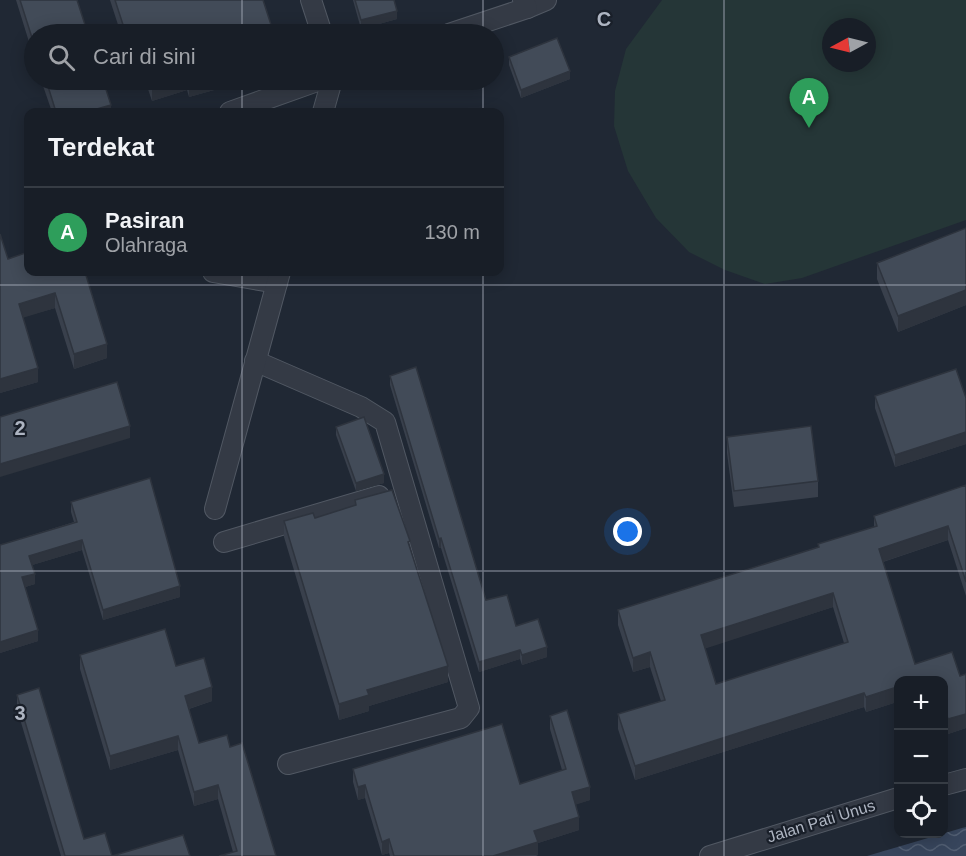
<!DOCTYPE html>
<html lang="id">
<head>
<meta charset="utf-8">
<style>
  body { margin:0; font-family:Helvetica,sans-serif; background:#252b33; color:#f1f3f6 }
  .controls { position:absolute; right:18px; bottom:18px; display:grid; overflow:hidden; border-radius:12px; box-shadow:0 3px 15px #0003 }
  .controls button { width:54px; height:54px; display:grid; place-items:center; padding:0; border:0; border-bottom:2px solid #363c44; background:#181e27; color:#f1f3f6; font:30px sans-serif }
  .compass { position:absolute; left:822px; top:18px; width:54px; height:54px; border-radius:50%; background:#181e27; box-shadow:0 3px 15px #0003; rotate:263deg }
  .you { position:absolute; left:628px; top:532px; width:21px; height:21px; margin:-15px; border:4px solid #fff; border-radius:50%; background:#1a73e8; box-shadow:0 0 0 9px #1a73e833 }
  .badge { display:grid; place-items:center; width:39px; height:39px; border-radius:50%; background:#0f766e; color:#fff; font-size:20px; font-weight:700 }
  .pin { position:absolute; translate:-50% -50px; filter:drop-shadow(0 2px 3px #0008) }
  .pin::after { content:''; position:absolute; top:32px; width:21px; height:18px; background:inherit; clip-path:polygon(0 0,100% 0,50% 100%) }
  .list { margin:0; padding:0; list-style:none }
  h2 { display:flex; justify-content:space-between; align-items:center; height:78px; margin:0; padding:0 24px; font-size:26px }
  h2 small { font-size:20px; font-weight:400; color:#9fa2a7 }
  .list li { display:grid; grid-template-columns:39px 1fr auto; gap:18px; align-items:center; box-sizing:border-box; height:90px; padding:0 24px; border-top:2px solid #363c44 }
  .list b { display:block; font-size:22px; white-space:nowrap }
  .list p { margin:0; font-size:20px; white-space:nowrap; color:#9fa2a7 }
  .list em { font-size:20px; font-style:normal; color:#9fa2a7 }
  .icon { flex:none; width:33px; height:33px; fill:none; stroke:currentColor; stroke-width:2; stroke-linecap:round; stroke-linejoin:round }
  .map { position:relative; flex:none; width:966px; height:856px; overflow:hidden }
  .search { position:absolute; background:#181e27; box-shadow:0 3px 15px #0003; left:24px; top:24px; width:480px; height:66px; display:flex; align-items:center; gap:15px; box-sizing:border-box; padding:0 21px; border-radius:33px; color:#9fa2a7; font-size:22px }
  .panel { position:absolute; background:#181e27; box-shadow:0 3px 15px #0003; left:24px; top:108px; width:480px; height:168px; border-radius:12px }
  .map>svg:first-child { display:block }
  .garden { fill:#253637; fill-rule:evenodd }
  .water { fill:url(#water-waves) }
  .lines { fill:none; stroke-linecap:round; stroke-linejoin:round }
  .minor-casing { stroke:#515863; stroke-width:22 }
  .minor { stroke:#343a45; stroke-width:20 }
  .wall { fill:#39404c; fill-rule:evenodd }
  .shaded-wall { fill:#2e343e }
  .building { fill:#424b58; stroke:#2e343e; stroke-width:1.5; fill-rule:evenodd }
  .grid { fill:none; stroke:#aeb5c2; stroke-width:1.5; stroke-opacity:0.55 }
  .labels { text-anchor:middle; dominant-baseline:central; stroke-width:4.5; stroke-linejoin:round; paint-order:stroke }
  .street-label { font-size:16px; fill:#aeb5c2; stroke:#191f29 }
  .grid-label { font-size:20px; text-anchor:middle; font-weight:bold; fill:#aeb5c2; stroke:#191f29; stroke-width:4.5; stroke-linejoin:round; paint-order:stroke }
</style>
</head>
<body>
<div class="map">
<svg width="966" height="856" viewBox="0 0 966 856">
  <defs>
    <pattern id="water-waves" width="16" height="10" patternUnits="userSpaceOnUse" patternTransform="scale(1.5)"><rect width="16" height="10" fill="#37455c"/><path d="M0 5q4-4 8 0t8 0" fill="none" stroke="#515e72"/></pattern>
  </defs>
  <rect width="100%" height="100%" fill="#202834"/>
  <path class="garden" d="M662 0H966V220L802 278 765 284 725 270 689 252 656 218 628 171 614 126 615 91 626 49ZM831 27H867V63H831Z"/>
  <path class="water" d="M966 827V856H867L962 828Z"/>
  <g class="lines">
    <g class="minor-casing">
      <g id="minor">
        <path d="M311 0 322 34"/>
        <path d="M527 8 546 0"/>
        <path d="M449 34 527 8 523 0"/>
        <path d="M230 112 320 80"/>
        <path d="M323 112 332 80"/>
        <path d="M213 272 277 283"/>
        <path d="M255 361 361 407 385 422 469 708 461 718 288 764"/>
        <path d="M215 509 280 272"/>
        <path d="M224 542 379 496"/>
        <path d="M944 785 966 779"/>
        <path d="M710 856 898 798"/>
      </g>
    </g>
    <use href="#minor" class="minor"/>
  </g>
  <g class="wall">
    <path d="M16 0H77L34 34V58Z"/>
    <path d="M110 0H263L274 34H121Z"/>
    <path d="M353 0H394L397 19 361 29Z"/>
    <path d="M509 57 570 79 521 98 509 65Z"/>
    <path d="M41 80H103L111 112H52Z"/>
    <path d="M145 80H250L189 97 187 90 152 101Z"/>
    <path d="M966 228V305L898 332 877 279V263Z"/>
    <path d="M0 234 8 259 85 272 107 358 74 369 55 308 23 317 38 382 0 393Z"/>
    <path d="M390 376 486 600 516 626 547 657 522 665 520 659 479 672 441 548H439L390 385Z"/>
    <path d="M875 396 966 398V444L895 467 875 408Z"/>
    <path d="M336 427 384 483 356 491 336 435Z"/>
    <path d="M727 437 818 481V497L734 507 727 453Z"/>
    <path d="M966 485V596L948 540 883 562 915 664 960 676 966 674V728L948 734 945 724H944V681H898V707L897 702 866 712 864 707 635 780 618 729V714L661 701 650 667 633 672 618 625V610L818 547V544L874 527V516ZM833 607 844 643 716 684 705 648Z"/>
    <path d="M355 500 410 549 448 682 369 706V711L339 720 284 537V521L315 518 355 505Z"/>
    <path d="M71 502 180 597 103 620 82 550 32 565 35 584 25 587 38 641 0 653V545L74 522 71 512Z"/>
    <path d="M80 655 176 666 212 701 189 709 199 743 230 747 276 856 233 852 218 799 194 806 178 750 110 770 80 669Z"/>
    <path d="M17 695 84 839 112 856H190H61L17 709Z"/>
    <path d="M550 716 590 800 576 804 579 830 538 843V855L536 856H390L389 853 382 855 365 798 358 800 353 782V769L520 784 562 770 550 729Z"/>
  </g>
  <g class="shaded-wall">
    <path d="M397 11V19L361 29V20Z"/>
    <path d="M570 71V79L521 98V90Z"/>
    <path d="M177 80H187V90L152 101V88Z"/>
    <path d="M203 80H250L189 97V83Z"/>
    <path d="M111 105V112H86Z"/>
    <path d="M966 290V305L898 332V316Z"/>
    <path d="M55 293V308L19 319V304Z"/>
    <path d="M107 344V358L74 369V354Z"/>
    <path d="M38 368V382L0 393V379Z"/>
    <path d="M130 426V438L0 477V464Z"/>
    <path d="M966 432V444L895 467V455Z"/>
    <path d="M384 474V483L356 491V483Z"/>
    <path d="M948 526V540L879 563V549Z"/>
    <path d="M441 538V548H439V539Z"/>
    <path d="M82 540V550L29 566V556Z"/>
    <path d="M35 574V584L22 588V577Z"/>
    <path d="M180 586V597L103 620V610Z"/>
    <path d="M833 593V607L701 650V635Z"/>
    <path d="M38 630V641L0 653V642Z"/>
    <path d="M547 647V657L522 665V655Z"/>
    <path d="M520 650V659L479 672V662Z"/>
    <path d="M650 652V667L633 672V658Z"/>
    <path d="M448 666V682L369 706V711L339 720V704L367 690Z"/>
    <path d="M212 687V701L185 710V696Z"/>
    <path d="M897 687V702L866 712V697Z"/>
    <path d="M864 693V707L635 780V766Z"/>
    <rect x="944" y="709" width="1" height="15"/>
    <path d="M966 714V728L948 734V719Z"/>
    <path d="M178 736V750L110 770V756Z"/>
    <path d="M218 785V799L194 806V792Z"/>
    <path d="M365 785V798L358 800V787Z"/>
    <path d="M590 787V800L572 806V792Z"/>
    <path d="M579 817V830L538 843V855L493 856 534 831Z"/>
    <path d="M389 839V853L382 855V842Z"/>
  </g>
  <g class="building">
    <path d="M20 0H77L88 34H34V44Z"/>
    <path d="M115 0H263L274 34H126Z"/>
    <path d="M355 0H394L397 11 361 20Z"/>
    <path d="M557 38 570 71 521 90 509 57Z"/>
    <path d="M46 80H103L111 105 86 112H56Z"/>
    <path d="M149 80H177L152 88Z"/>
    <path d="M188 80H203L189 83Z"/>
    <path d="M966 228V290L898 316 877 263Z"/>
    <path d="M0 234 8 259 28 252V272H85L107 344 74 354 55 293 19 304 38 368 0 379Z"/>
    <path d="M416 367 486 600 507 595 516 626 538 619 547 647 522 655 520 650 479 662 441 538 439 539 390 376Z"/>
    <path d="M956 369 966 398V432L895 455 875 396Z"/>
    <path d="M117 382 130 426 0 464V417Z"/>
    <path d="M364 417 384 474 356 483 336 427Z"/>
    <path d="M811 426 818 481 734 491 727 437Z"/>
    <path d="M150 478 180 586 103 610 82 540 29 556 35 574 22 577 38 630 0 642V545L77 522 71 502Z"/>
    <path d="M966 485V582L948 526 879 549 915 664 952 652 960 676 966 674V714L948 719 945 709H944V681H898V692L897 687 866 697 864 693 635 766 618 714 665 700 650 652 633 658 618 610 819 547 818 544 877 526 874 516ZM833 593 848 642 716 684 701 635Z"/>
    <path d="M392 490 410 541 408 542 448 666 367 690 369 695 339 704 284 521 313 513 315 518 356 505 355 500Z"/>
    <path d="M165 629 176 666 204 658 212 687 185 696 199 743 227 735 230 747 242 743 276 856H219L237 851 218 785 194 792 178 736 110 756 80 655Z"/>
    <path d="M39 688 84 839 105 833 112 856 183 835 190 856H65L17 695Z"/>
    <path d="M567 710 590 787 572 792 579 817 534 831 538 842 493 856H394L389 839 382 842 365 785 358 787 353 769 502 724 520 784 566 769 550 716Z"/>
  </g>
  <path class="grid" d="M242 0V34M483 0V34M724 0V856M242 80V112M483 80V112M242 272V856M483 272V856M0 285H966M0 571H966"/>
  <g class="labels">
    <g class="street-label">
      <text transform="translate(821 821) rotate(-17)">Jalan Pati Unus</text>
    </g>
  </g>
  <g class="grid-label">
    <text x="604" y="26">C</text>
    <text x="20" y="435">2</text>
    <text x="20" y="720">3</text>
  </g>
</svg>
<div class="controls">
<button>+</button>
<button>−</button>
<button><svg class="icon" aria-label="locate" viewBox="0 0 24 24"><circle cx="12" cy="12" r="6"/><path d="M12 2v4M12 18v4M2 12h4M18 12h4"/></svg></button>
</div>
<svg class="compass" viewBox="-18 -18 36 36"><path d="M0-13l5 13h-10z" fill="#e53935"/><path d="M0 13l5-13h-10z" fill="#9fa2a7"/></svg>
<div class="you"></div>
<div class="pin badge" style="left:809px;top:128px;background:#2e9e5b">A</div>
<div class="search"><svg class="icon" aria-label="search" viewBox="0 0 24 24"><circle cx="10" cy="10" r="6"/><path d="M15 15l6 6"/></svg>Cari di sini</div>
<section class="panel">
<h2>Terdekat<small></small></h2>
<ul class="list">
<li><span class="badge" style="background:#2e9e5b">A</span><div><b>Pasiran</b><p>Olahraga</p></div><em>130 m</em></li>
</ul>
</section>
</div>
</body>
</html>
